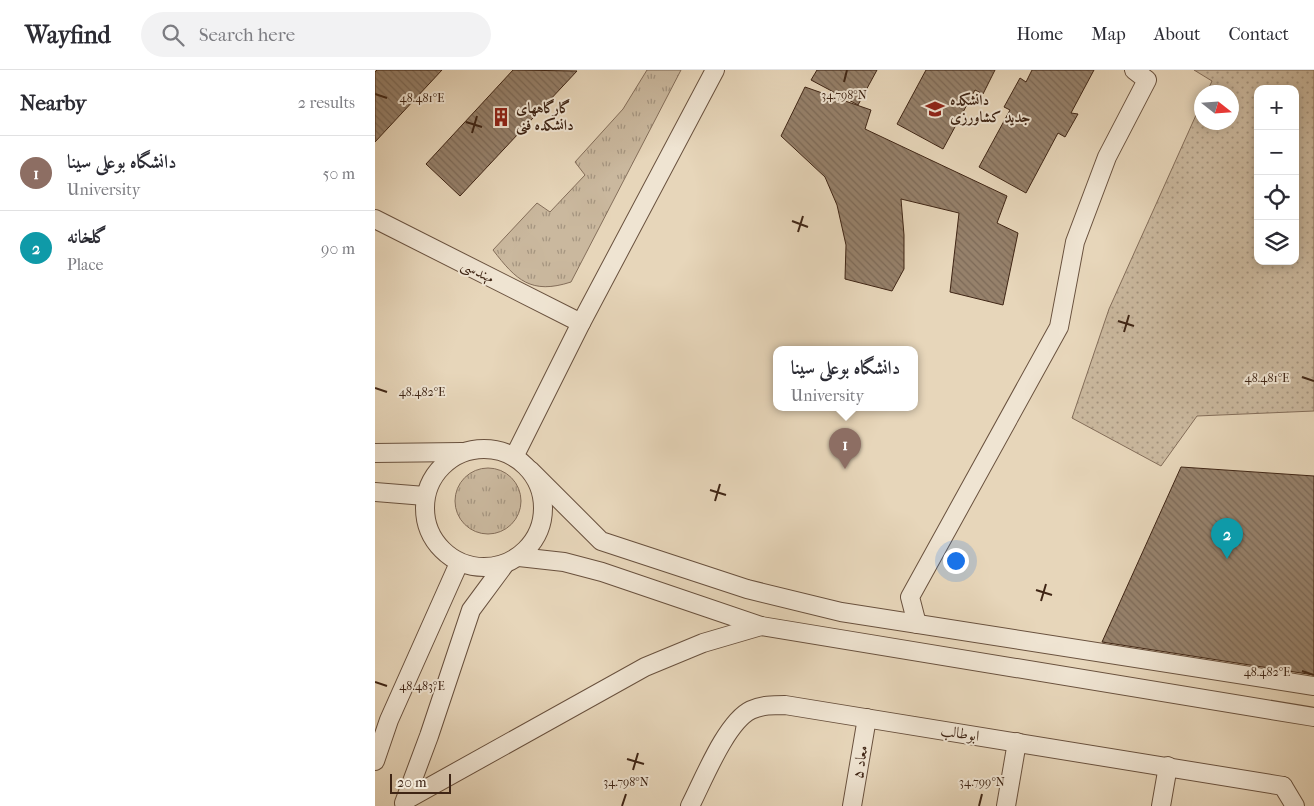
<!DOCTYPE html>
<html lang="en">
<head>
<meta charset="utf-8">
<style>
  body { margin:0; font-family:"IM FELL French Canon",Amiri,serif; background:#f2f2f3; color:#2b2b33 }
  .controls { position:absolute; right:15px; top:15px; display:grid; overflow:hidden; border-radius:10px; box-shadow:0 2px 8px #0003 }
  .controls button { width:45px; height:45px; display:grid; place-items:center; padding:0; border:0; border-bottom:1px solid #e1e1e2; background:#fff; color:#2b2b33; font:25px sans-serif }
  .compass { position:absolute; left:819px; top:15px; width:45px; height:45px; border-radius:50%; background:#fff; box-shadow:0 2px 8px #0003; rotate:107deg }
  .scale { position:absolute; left:15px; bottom:12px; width:61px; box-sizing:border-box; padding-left:5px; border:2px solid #3f2515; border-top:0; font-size:14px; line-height:18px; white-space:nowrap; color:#3f2515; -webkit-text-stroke:4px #efe4d2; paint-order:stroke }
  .you { position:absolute; left:580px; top:490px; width:18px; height:18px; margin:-12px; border:4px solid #fff; border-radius:50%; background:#1a73e8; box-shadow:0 0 0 8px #1a73e833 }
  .badge { display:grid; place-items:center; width:32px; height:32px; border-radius:50%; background:#ea580c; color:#fff; font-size:16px; font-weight:700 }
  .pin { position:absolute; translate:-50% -41px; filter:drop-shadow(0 1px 2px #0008) }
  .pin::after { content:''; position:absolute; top:26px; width:18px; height:15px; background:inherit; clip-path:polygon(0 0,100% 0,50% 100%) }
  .popup { position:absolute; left:398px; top:276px; width:145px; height:65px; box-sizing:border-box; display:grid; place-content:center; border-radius:10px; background:#fff; filter:drop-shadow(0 1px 4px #0005); font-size:16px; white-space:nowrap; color:#7c7c81 }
  .popup b { font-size:19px; color:#2b2b33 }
  .popup::after { content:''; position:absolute; left:50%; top:100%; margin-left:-10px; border:10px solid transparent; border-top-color:#fff }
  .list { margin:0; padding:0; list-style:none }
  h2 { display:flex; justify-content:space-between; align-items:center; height:65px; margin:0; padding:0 20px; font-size:21px }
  h2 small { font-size:16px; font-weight:400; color:#7c7c81 }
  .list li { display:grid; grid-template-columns:32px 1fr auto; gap:15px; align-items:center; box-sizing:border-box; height:75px; padding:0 20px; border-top:1px solid #e1e1e2 }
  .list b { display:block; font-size:19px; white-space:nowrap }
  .list p { margin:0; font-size:16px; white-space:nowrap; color:#7c7c81 }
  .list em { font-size:16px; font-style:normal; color:#7c7c81 }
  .icon { flex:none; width:28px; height:28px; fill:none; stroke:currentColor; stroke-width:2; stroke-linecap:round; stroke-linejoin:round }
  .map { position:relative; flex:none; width:939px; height:736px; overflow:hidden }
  header { display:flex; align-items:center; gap:30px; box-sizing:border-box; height:70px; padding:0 25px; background:#fff; border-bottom:1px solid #e1e1e2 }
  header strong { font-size:24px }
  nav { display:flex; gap:28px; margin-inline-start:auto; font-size:18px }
  .search { width:350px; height:45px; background:#f2f2f3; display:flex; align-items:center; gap:12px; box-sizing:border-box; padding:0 18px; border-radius:28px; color:#7c7c81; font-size:19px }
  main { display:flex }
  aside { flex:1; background:#fff }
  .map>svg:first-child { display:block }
  .grass { fill:url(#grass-tufts); stroke:#846e5a }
  .garden { fill:url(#garden-dots); stroke:#846e5a; fill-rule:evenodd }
  .building { fill:url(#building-back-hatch); stroke:#3f2515 }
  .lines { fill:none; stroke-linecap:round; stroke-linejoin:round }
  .street-casing { stroke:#69513e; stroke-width:20 }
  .street { stroke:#efe4d2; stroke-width:18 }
  .ticks { fill:none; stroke:#3f2515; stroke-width:2 }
  .labels { text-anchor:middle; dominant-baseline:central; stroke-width:4; stroke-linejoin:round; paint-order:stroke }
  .poi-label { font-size:15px; font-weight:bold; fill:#3f2515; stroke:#efe4d2; text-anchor:start }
  .street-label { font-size:15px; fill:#3f2515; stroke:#efe4d2 }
  .ticks-label { font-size:12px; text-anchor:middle; fill:#3f2515; stroke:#efe4d2; stroke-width:4; stroke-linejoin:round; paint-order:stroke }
</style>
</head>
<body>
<header>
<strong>Wayfind</strong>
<div class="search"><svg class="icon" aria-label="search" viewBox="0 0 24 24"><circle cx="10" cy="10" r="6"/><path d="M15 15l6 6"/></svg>Search here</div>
<nav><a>Home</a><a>Map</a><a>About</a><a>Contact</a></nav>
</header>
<main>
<aside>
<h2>Nearby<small>2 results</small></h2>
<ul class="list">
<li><span class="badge" style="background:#8d6e63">1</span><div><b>دانشگاه بوعلی سینا</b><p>University</p></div><em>50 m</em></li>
<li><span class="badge" style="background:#0f9aa8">2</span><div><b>گلخانه</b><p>Place</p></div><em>90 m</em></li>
</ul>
</aside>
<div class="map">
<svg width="939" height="736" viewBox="0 0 939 736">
  <defs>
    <pattern id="grass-tufts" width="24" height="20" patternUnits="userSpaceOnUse" patternTransform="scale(1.25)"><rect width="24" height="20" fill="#cab89e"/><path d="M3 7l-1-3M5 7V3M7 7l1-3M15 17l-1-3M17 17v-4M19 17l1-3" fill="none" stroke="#a59580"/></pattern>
    <pattern id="garden-dots" width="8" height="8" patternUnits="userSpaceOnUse" patternTransform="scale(1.25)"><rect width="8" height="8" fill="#cab89e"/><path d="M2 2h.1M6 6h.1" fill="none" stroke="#a59580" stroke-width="1.8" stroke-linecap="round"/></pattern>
    <pattern id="building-back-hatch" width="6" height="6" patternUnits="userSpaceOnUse" patternTransform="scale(1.25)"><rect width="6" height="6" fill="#96816b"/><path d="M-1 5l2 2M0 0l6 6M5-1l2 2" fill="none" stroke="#7c6957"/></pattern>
  </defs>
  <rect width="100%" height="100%" fill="#e7d6ba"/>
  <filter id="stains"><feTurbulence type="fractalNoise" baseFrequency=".004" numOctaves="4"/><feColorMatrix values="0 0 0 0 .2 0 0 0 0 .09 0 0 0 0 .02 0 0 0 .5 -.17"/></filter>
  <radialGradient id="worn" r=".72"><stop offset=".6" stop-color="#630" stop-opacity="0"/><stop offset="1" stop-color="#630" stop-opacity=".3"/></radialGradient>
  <g class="grass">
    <path d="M272 0H306L196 212C156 225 141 210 118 180L162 133 175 142 210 105 200 92 248 39Z"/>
    <circle cx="113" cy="431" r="33"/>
  </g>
  <path class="garden" d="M819 0H939V341L822 346 786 396 697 348 734 239 826 34V52H856V22H832L837 11ZM883 19H920V191H883Z"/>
  <g class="building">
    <path d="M2 0H67L0 72V2Z"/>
    <path d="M138 0 202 1 85 126 51 94Z"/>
    <path d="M442 0H502L483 35 436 10Z"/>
    <path d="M551 0H620L608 24 600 20 568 79 522 54Z"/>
    <path d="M657 0H719L696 43 703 44 690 67 683 63 651 123 604 97 635 40 629 37 645 8 651 12Z"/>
    <path d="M430 17 496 40 490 59 632 126 622 153 643 163 628 235 575 222 584 143 526 129 529 165V199L517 221 470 209 471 175 462 135 450 107 406 66Z"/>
    <path d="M806 397 939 406V605L727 572Z"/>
  </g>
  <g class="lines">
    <g class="street-casing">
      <g id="street">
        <path d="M0 149 206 253"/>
        <circle cx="109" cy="438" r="59"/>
        <path d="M0 383 87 382"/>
        <path d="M139 387 206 253 340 0"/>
        <path d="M155 400 226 471 372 519 466 542 939 616"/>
        <path d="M0 422 50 426"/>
        <path d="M144 487 189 492 227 502 386 556 939 647"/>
        <path d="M542 554 535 527 684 257 700 172 732 87 772 10 759 0"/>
        <path d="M0 691 14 650 84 493"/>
        <path d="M908 716 920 736"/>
        <path d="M31 730 270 597 328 573 386 556"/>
        <path d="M29 733 54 666 96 540 130 494"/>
        <path d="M315 736C328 711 351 652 376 640 387 635 398 635 410 635L908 716"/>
        <path d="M477 736 492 648"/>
        <path d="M631 736 642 672"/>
        <path d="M786 736 793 696"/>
      </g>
    </g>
    <use href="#street" class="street"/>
  </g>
  <path class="ticks" d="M469 12 472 0M0 24 12 28M91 52 107 57M97 63 102 46M417 151 433 157M423 162 428 146M743 251 759 256M749 262 754 245M927 307 939 311M0 318 12 322M335 420 351 425M340 431 345 414M661 520 677 525M666 531 671 514M927 601 939 605M0 612 12 616M252 689 269 694M258 700 263 683M247 736 251 724M604 736 607 724"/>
  <defs>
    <g id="university-bare" transform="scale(1.5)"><path d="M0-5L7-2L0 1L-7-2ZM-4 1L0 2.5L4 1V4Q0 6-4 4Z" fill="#8f2418" stroke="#efe4d2" stroke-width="2.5" paint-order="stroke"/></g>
    <g id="building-bare" transform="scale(1.5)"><path d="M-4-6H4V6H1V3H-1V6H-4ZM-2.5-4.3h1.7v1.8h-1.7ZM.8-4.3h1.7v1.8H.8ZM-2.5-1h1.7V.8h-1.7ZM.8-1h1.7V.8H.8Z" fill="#8f2418" stroke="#efe4d2" stroke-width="2.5" paint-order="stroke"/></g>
  </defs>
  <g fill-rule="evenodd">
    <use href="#university-bare" x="560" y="39"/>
    <use href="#building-bare" x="126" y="47"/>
  </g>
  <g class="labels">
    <g class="poi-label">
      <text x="575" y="30">دانشکده<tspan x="575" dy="17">جدید کشاورزی</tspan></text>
      <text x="141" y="38">گارگاههای<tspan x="141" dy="17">دانشکده فنی</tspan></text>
    </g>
    <g class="street-label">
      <text transform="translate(103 201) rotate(27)">مهندسی</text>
      <text transform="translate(585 663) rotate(9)">ابوطالب</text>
      <text transform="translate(485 692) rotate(-81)">معاد ۵</text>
    </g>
  </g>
  <g class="ticks-label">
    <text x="469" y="29">34.798°N</text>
    <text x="47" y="32">48.481°E</text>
    <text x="892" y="312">48.481°E</text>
    <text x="47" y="326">48.482°E</text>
    <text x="892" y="606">48.482°E</text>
    <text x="47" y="620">48.483°E</text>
    <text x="251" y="716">34.798°N</text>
    <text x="607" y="716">34.799°N</text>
  </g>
  <rect width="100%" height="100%" filter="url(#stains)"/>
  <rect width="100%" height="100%" fill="url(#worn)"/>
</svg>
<div class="controls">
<button>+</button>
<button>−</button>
<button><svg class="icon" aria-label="locate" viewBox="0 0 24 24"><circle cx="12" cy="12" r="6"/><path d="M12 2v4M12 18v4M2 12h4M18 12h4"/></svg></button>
<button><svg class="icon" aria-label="layers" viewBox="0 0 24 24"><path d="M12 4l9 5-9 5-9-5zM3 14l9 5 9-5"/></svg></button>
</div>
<svg class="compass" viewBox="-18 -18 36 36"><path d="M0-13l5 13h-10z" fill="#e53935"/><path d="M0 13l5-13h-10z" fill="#7c7c81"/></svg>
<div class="scale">20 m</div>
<div class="you"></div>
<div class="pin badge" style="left:470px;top:399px;background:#8d6e63">1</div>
<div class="popup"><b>دانشگاه بوعلی سینا</b>University</div>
<div class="pin badge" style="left:852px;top:489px;background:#0f9aa8">2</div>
</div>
</main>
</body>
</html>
